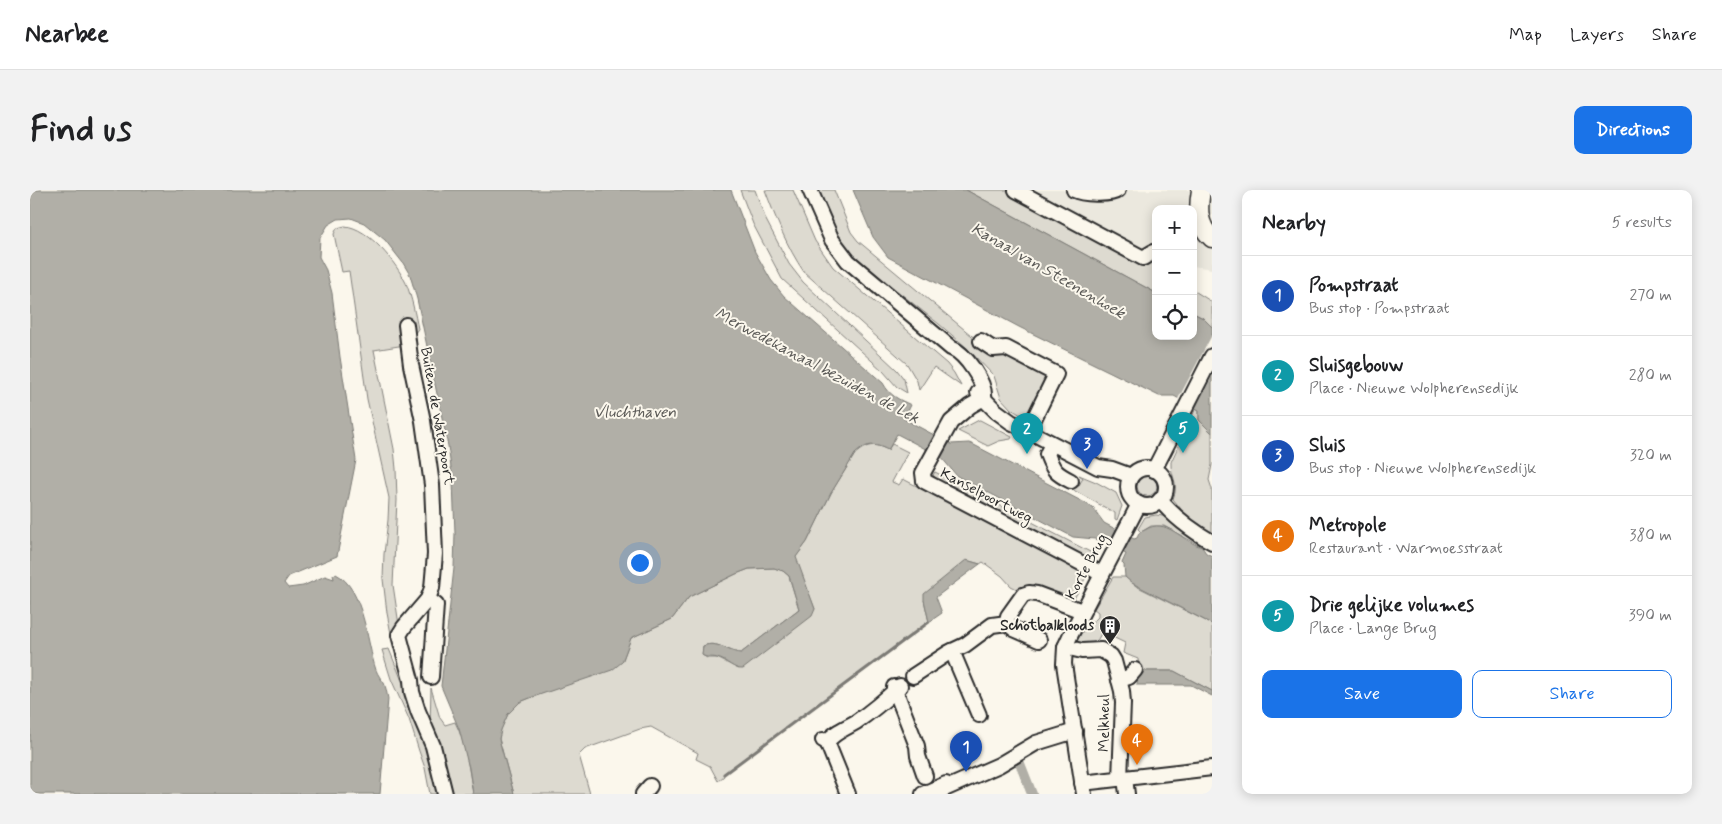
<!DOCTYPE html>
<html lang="en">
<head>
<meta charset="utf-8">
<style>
  body { margin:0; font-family:Mynerve,sans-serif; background:#f2f2f2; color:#202124 }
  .controls { position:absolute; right:15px; top:15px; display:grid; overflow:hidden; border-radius:10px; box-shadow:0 2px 12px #0003 }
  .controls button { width:45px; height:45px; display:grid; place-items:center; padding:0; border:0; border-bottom:1px solid #e0e0e0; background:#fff; color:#202124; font:25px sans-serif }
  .you { position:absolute; left:609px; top:372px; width:18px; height:18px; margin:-12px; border:4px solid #fff; border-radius:50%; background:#1a73e8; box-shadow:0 0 0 8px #1a73e833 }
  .badge { display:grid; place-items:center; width:32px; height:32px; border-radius:50%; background:#1a73e8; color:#fff; font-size:16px; font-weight:700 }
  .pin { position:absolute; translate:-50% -41px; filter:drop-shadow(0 1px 2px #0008) }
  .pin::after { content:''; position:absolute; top:26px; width:18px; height:15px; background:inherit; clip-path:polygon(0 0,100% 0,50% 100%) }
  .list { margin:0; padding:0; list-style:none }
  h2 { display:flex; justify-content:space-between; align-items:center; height:65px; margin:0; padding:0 20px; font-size:21px }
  h2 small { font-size:16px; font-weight:400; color:#757577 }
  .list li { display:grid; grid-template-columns:32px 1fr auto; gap:15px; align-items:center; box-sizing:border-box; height:80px; padding:0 20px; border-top:1px solid #e0e0e0 }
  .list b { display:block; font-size:19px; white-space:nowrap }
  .list p { margin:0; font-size:16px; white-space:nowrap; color:#757577 }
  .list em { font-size:16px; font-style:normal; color:#757577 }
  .actions { display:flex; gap:10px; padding:15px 20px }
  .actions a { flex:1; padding:11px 0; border:1px solid #1a73e8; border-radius:10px; text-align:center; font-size:18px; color:#1a73e8 }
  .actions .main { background:#1a73e8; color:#fff }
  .icon { flex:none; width:28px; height:28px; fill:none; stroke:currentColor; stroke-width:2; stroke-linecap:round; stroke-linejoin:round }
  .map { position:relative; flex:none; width:1182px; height:604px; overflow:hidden; border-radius:10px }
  header { display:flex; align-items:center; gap:30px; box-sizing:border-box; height:70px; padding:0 25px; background:#fff; border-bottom:1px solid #e0e0e0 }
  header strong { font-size:24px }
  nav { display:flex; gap:28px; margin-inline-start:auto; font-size:18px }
  .intro { display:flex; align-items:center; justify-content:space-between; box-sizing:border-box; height:120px; padding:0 30px }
  h1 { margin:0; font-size:35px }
  .button { padding:12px 22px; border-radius:10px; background:#1a73e8; color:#fff; font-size:18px; font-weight:700 }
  main { display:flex; gap:30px; padding:0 30px }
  aside { flex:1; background:#fff; border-radius:10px; box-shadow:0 2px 12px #0003 }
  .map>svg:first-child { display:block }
  .built { fill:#ebe8de }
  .green { fill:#dddad0; stroke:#84827e }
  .water { fill:#b1afa7; stroke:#7b7a75 }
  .pier { fill:#fbf7ec }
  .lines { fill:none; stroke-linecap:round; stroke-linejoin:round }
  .stream { stroke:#7b7a75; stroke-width:3 }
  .canal { stroke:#b1afa7; stroke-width:10 }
  .minor-casing { stroke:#2b2b2b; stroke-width:18 }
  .major-casing { stroke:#2b2b2b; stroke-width:21 }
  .minor { stroke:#fbf7ec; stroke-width:14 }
  .major { stroke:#fbf7ec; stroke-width:18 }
  .labels { text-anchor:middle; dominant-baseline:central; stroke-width:4; stroke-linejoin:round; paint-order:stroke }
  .street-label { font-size:15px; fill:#2b2b2b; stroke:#fbf7ec }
  .poi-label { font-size:15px; font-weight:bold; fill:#2b2b2b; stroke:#fbf7ec; text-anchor:end }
  .water-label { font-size:16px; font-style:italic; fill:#5a5956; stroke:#fbf7ec }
</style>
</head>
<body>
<header>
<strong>Nearbee</strong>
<nav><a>Map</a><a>Layers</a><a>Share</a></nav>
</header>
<div class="intro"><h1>Find us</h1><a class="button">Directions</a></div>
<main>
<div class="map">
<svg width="1182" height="604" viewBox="0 0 1182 604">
  <rect width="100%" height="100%" fill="#fbf7ec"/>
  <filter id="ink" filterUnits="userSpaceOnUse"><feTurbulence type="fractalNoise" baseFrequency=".02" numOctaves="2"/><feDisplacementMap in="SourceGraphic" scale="10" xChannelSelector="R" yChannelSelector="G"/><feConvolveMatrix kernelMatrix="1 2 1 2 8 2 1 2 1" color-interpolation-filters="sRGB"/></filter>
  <g filter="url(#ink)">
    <path class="built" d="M990 0H1182V79L1163 76V19H1126V68Z"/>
    <g class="green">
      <path d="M710 0H725L736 30 759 74 773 92 867 180 874 189 877 203 867 197 853 181 752 89 723 34Z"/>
      <path d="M735 0H763L785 51 803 77 917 174 924 183 931 196 904 177 889 200 887 191 877 174 774 82C757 57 746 29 735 0Z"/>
      <path d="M786 0H804L821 42 828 51 959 160 974 161 1024 184 1001 231 981 219 971 208 964 186 936 157 909 134 819 63 804 41Z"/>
      <path d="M936 0H979L1114 76 1124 65 1126 67V103Z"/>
      <path d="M315 36C339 38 366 73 376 93 382 108 385 124 388 139L375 155 344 160 364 259 366 279 367 310 363 395 369 435 362 449 357 423 353 389 354 364 358 330 359 308 337 209 319 81 312 82 304 44 307 38Z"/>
      <path d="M1163 100 1182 112V137L1173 128 1163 123Z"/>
      <path d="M1166 218 1169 220V230L1182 243V275L1179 290 1182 299V341L1180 345 1149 322 1151 319 1143 309C1150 292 1140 287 1141 272Z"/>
      <path d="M949 230H950L982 247 981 249 969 251 958 256 928 241Z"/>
      <path d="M862 254 878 262 862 292 869 295 873 289 1054 382 1056 387 1041 414 989 400 981 396 972 386 953 372 950 374 936 370 894 410 899 432 693 584 694 586 688 591 680 576 666 569 668 563 621 537 610 539 555 559 549 565 560 604H484L469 549 471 539 478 524 490 512 500 508 592 472 601 448 642 429 659 407 706 384 719 379 744 378 753 381 759 386 769 419 711 463C697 462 688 450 673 456L672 465 677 468H687L709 479 785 419 765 368 777 352 801 303 825 264C837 254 844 253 858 260Z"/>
      <path d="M905 282 1062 363 1064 361 1068 364V366L1064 369 1055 366 917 293 909 292 903 285Z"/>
      <path d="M1049 285 1066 292 1086 303 1092 316 1087 330 1085 329V323L1036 296 1038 293 1048 297 1053 288Z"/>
      <circle cx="1117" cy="296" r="10"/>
      <path d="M1126 325 1133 326 1138 330 1140 329 1174 353 1172 357 1134 336H1121L1111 342 1108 339 1115 327Z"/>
      <path d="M1083 387H1095L1106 396 1182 434V501L1144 481H1109L1108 469 1093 463 1095 453 1072 442 1064 456 1049 455 1047 451 1058 431H1064L1068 427V422L1064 419Z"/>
      <path d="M359 459 392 540 411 604H400L395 578 389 561 379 529 361 489 352 460Z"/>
      <path d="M401 498 410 528 415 535 425 532C436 553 439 580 443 604H420L400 536Z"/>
    </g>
    <g class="water">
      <path d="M0 0H701L725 62 741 90 754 106 853 193C860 206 868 209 881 215L874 229 921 254 939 253 944 255 1057 314 1063 318 1074 333 1104 349 1107 348C1109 343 1110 342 1115 340 1136 326 1152 352 1172 357L1176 363 1182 366V434L1102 393 1095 387 1094 375 1092 373 1096 364 1065 349 1043 347 927 286 911 267 867 244 858 260C844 253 837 253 825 264L801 303 777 352 766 367 785 419 782 426 713 479C704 480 697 470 687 468 681 466 678 469 672 465L673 456C688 450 697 462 711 463L769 419 759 386 753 381 744 378 719 379 706 384 659 407 642 429 601 448 592 472 582 480 500 508 490 512 478 524 471 540 469 549 484 604H443L439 578 429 539 411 496 424 378 425 343 423 292 418 256 387 109 380 85 373 73 355 50 334 33 321 28 308 29 298 35 290 48 289 67 296 80 302 103 310 167 326 270 307 366 259 386 254 393 258 398 273 396 295 386 304 389 303 385 306 384C334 398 337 454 346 480 348 485 351 489 354 493 356 497 357 504 358 509L350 604H0Z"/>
      <path d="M823 0H936L1126 103V146H1163V123L1173 128 1182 137V243L1169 230V220L1144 206H1129L989 137 858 67 843 47Z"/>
      <path d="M936 370 950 374 906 407 912 423 899 432 894 410V404Z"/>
      <path d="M1110 481H1144L1182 501V506L1161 495H1107L1108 482Z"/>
    </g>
    <path class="pier" d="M1182 145V186L1164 220 1147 211Z"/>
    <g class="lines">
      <path class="stream" d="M694 584 899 432"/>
      <path class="canal" d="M989 571 1002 604"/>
      <g class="minor-casing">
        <g id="minor">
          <path d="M780 0 802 50 818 71 921 158C935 163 956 193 954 208"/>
          <path d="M986 0 1113 68 1123 62"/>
          <path d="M1044 0C1052 4 1080 6 1088 0"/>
          <path d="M376 135 381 175 393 231 402 295 405 364 402 398 398 409 374 437 369 445 381 490 382 502 388 521 403 556 415 604"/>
          <path d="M951 151 963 159 976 158 1026 184 998 241"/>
          <path d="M948 203 966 221 981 232 1068 277 1082 279 1101 286"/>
          <path d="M954 208 940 216 921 232 893 283 894 291 1072 384"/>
          <path d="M1022 254 1017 264C1023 280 1025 283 1041 291"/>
          <circle cx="1117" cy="297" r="19"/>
          <path d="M1124 280 1182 166"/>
          <path d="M1130 310C1144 327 1163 341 1182 352"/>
          <path d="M398 409 406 415 401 487"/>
          <path d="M977 433 978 426 993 405 999 403 1007 404 1052 421"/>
          <path d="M977 433 984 439 1009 450"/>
          <path d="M1035 457 1052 461 1071 460 1081 466 1084 471 1092 501 1093 513 1090 589"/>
          <path d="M922 461 949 525"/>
          <path d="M883 486 918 463 935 455 962 435 977 433"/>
          <path d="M1089 490 1099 487 1105 480"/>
          <path d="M864 497 887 556 888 566 895 586"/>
          <path d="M793 550 797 552 818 604"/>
          <path d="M797 552C804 542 816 538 826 532 842 521 856 509 870 496"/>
          <path d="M1095 588 1097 604"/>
          <path d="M1052 593 1182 578"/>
          <path d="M613 604 620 596"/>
          <path d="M893 604 916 594"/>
          <path d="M909 604 912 600 969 575 1006 553 1045 541"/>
          <path d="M1054 604 1034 474 1035 457 1041 444 1109 314"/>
        </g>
      </g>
      <g class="major-casing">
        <path id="major" d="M1171 0C1168 18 1167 35 1182 48"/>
      </g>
      <use href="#minor" class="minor"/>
      <use href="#major" class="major"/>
    </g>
  </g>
  <defs>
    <g id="building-pin" transform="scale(1.125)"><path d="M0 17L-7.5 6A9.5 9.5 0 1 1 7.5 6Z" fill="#2b2b2b" stroke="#fbf7ec"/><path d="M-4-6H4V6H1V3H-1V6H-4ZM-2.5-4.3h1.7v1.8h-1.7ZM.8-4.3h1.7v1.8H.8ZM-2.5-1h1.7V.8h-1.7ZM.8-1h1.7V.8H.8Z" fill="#fff"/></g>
  </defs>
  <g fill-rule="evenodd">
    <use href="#building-pin" x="1080" y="436"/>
  </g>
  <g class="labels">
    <g class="street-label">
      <text transform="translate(407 226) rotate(80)">Buiten de Waterpoort</text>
      <text transform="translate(956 306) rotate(28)">Kanselpoortweg</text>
      <text transform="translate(1057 377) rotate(-62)">Korte Brug</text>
      <text transform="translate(1075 533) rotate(-90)">Melkheul</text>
    </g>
    <g class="poi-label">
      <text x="1064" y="436">Schotbalkloods</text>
    </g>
    <g class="water-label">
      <text transform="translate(1018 81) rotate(30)">Kanaal van Steenenhoek</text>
      <text transform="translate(787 176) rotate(28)">Merwedekanaal bezuiden de Lek</text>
      <text x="605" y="222">Vluchthaven</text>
    </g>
  </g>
</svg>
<div class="controls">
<button>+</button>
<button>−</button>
<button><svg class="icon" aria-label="locate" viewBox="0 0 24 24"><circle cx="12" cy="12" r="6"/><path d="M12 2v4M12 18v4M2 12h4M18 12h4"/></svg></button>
</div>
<div class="you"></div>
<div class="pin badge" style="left:936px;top:582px;background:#1a4fb4">1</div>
<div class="pin badge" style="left:997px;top:264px;background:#0f9aa8">2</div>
<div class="pin badge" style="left:1057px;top:279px;background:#1a4fb4">3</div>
<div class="pin badge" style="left:1107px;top:575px;background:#e8710a">4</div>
<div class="pin badge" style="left:1153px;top:263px;background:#0f9aa8">5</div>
</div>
<aside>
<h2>Nearby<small>5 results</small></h2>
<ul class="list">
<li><span class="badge" style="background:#1a4fb4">1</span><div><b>Pompstraat</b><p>Bus stop · Pompstraat</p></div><em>270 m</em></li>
<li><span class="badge" style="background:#0f9aa8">2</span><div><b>Sluisgebouw</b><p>Place · Nieuwe Wolpherensedijk</p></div><em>280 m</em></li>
<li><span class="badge" style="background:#1a4fb4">3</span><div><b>Sluis</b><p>Bus stop · Nieuwe Wolpherensedijk</p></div><em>320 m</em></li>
<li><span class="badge" style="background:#e8710a">4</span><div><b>Metropole</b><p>Restaurant · Warmoesstraat</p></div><em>380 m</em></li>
<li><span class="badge" style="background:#0f9aa8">5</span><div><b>Drie gelijke volumes</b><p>Place · Lange Brug</p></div><em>390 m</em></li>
</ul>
<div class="actions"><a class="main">Save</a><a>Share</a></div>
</aside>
</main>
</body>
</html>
